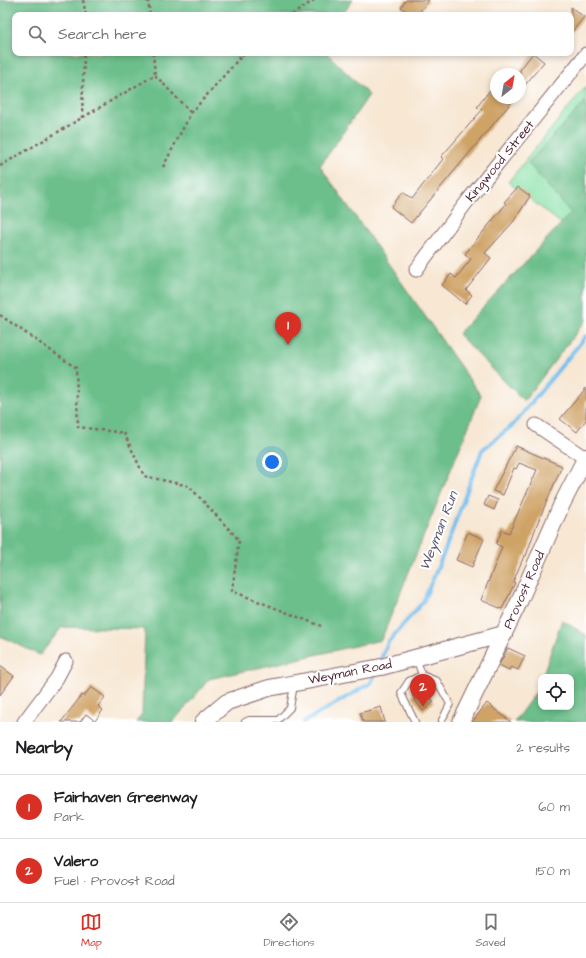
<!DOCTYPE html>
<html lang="en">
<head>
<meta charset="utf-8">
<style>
  body { margin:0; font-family:"Architects Daughter",sans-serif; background:#f6f6f6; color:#202124 }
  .controls { position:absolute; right:12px; bottom:12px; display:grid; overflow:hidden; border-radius:8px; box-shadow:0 2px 6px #0003 }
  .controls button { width:36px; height:36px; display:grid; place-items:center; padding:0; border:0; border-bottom:1px solid #e0e0e0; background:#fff; color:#202124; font:20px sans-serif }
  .compass { position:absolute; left:490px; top:68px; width:36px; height:36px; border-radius:50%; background:#fff; box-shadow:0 2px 6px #0003; rotate:31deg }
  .you { position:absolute; left:272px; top:462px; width:14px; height:14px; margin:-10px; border:3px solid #fff; border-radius:50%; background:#1a73e8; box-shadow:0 0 0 6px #1a73e833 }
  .badge { display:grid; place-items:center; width:26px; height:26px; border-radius:50%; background:#d93025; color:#fff; font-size:13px; font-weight:700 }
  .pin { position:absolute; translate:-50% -33px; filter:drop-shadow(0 1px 2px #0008) }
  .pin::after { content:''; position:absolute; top:21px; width:14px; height:12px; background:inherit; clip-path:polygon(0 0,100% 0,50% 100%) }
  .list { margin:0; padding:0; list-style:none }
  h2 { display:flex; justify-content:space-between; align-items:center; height:52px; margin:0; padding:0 16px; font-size:17px }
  h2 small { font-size:13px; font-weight:400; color:#757577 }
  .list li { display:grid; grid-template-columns:26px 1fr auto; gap:12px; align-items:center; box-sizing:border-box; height:64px; padding:0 16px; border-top:1px solid #e0e0e0 }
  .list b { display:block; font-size:15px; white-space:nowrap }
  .list p { margin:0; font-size:13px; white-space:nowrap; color:#757577 }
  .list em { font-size:13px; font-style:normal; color:#757577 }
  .icon { flex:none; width:22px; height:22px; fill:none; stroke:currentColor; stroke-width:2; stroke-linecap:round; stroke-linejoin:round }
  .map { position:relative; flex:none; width:586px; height:722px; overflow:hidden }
  .search { position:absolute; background:#fff; box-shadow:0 2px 6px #0003; left:12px; right:12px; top:12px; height:44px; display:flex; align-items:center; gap:10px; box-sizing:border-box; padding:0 14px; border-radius:8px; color:#757577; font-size:15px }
  .sheet { height:180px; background:#fff }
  nav { display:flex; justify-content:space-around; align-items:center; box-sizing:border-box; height:56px; border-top:1px solid #e0e0e0; background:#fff; font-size:11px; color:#757577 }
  nav a { display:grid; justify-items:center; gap:2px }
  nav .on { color:#d93025 }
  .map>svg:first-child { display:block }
  .green { fill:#86e1a6; stroke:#688068 }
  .forest { fill:#6cbf8b; stroke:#5b6f5b }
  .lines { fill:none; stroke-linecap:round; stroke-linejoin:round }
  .stream { stroke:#74beed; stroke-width:4 }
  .building { fill:#cfa366 }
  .service-casing { stroke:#876566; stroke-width:8 }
  .minor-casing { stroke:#876566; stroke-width:15 }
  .tertiary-casing { stroke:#876566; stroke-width:18 }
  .path { stroke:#876566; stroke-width:2.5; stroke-dasharray:3 3; stroke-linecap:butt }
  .service { stroke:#fff; stroke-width:6 }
  .minor { stroke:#fff; stroke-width:13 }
  .tertiary { stroke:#fff; stroke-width:16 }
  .labels { text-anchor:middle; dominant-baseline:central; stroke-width:4; stroke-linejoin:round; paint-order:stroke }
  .street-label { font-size:13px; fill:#4a1f2b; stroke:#fff }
  .water-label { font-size:14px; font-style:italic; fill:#59576f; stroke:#fff }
</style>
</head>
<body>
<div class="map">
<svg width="586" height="722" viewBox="0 0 586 722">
  <rect width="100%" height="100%" fill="#fff"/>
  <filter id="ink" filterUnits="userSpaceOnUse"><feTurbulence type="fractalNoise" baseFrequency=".025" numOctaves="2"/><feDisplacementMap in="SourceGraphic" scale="8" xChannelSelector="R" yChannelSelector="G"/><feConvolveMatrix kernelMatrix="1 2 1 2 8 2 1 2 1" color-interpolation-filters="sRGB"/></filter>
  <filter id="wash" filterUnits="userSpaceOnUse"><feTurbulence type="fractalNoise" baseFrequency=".012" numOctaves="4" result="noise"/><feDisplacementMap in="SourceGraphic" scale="16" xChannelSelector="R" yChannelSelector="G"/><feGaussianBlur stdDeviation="0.9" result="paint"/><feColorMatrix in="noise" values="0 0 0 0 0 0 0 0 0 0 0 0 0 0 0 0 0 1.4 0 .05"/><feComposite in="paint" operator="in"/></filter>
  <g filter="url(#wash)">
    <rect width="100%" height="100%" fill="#f7e7d3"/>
    <path class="green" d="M586 86V243L508 182Z"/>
    <g class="forest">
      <path d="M0 0H353L342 15H15V53H327L369 95 320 166 481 396 381 640 209 679 173 722H136L142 715 145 629 62 627 40 655 0 636Z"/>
      <path d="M586 101V320L524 401 458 334 571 213 528 163Z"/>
      <path d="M562 620 586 635V722H514L536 692 541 679V707H571V677H542Z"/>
    </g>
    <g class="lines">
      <g class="stream">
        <path d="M379 664 388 642 423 602 445 550 482 450 513 425 586 336"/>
        <path d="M304 722 371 683 376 672"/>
      </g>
    </g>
    <g id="blocks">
      <g class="building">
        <path d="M406 0H429L417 15H410L401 7Z"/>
        <path d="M571 7 584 17 571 33Z"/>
        <path d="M533 53 544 62 520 91V70Z"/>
        <path d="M490 90 496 95V98H515L411 223 391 207 403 192 412 199 443 159 441 157 482 110 477 107Z"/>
        <path d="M518 187 530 196 514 221 485 253 491 258 466 290 472 295 465 304 442 285 451 274 456 278 471 259 465 254 506 204 504 202Z"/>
        <path d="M586 388V420L577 432 560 419Z"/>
        <path d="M516 446 562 466 537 524 526 556H524L513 582 515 583 502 609 481 600 502 547 496 544 502 530 509 533 537 470 519 463 516 469 514 468 503 495 493 491Z"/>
        <path d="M488 496 498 500 494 510 484 505Z"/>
        <path d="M468 532 484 539 472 567 456 560Z"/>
        <path d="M508 648 525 656 518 670 511 667 509 670 499 665Z"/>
        <path d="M0 666 14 676 0 695Z"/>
        <path d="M91 687 105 697 98 706 103 710 95 721 86 714 80 722H61L82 695 84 696Z"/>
        <path d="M423 687 434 702 423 711 412 696Z"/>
        <path d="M487 703 511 722H472Z"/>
        <path d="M381 707 385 722H363L360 713Z"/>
      </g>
    </g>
  </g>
  <g filter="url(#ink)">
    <use href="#blocks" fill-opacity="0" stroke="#876566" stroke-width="1"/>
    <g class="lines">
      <g class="service-casing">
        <g id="service">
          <path d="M422 675 437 681 450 704 442 720"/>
          <path d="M245 722 249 720H278L290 708 294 685"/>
          <path d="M415 722 401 693 409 681 422 675 416 658"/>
        </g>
      </g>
      <g class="minor-casing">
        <g id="minor">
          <path d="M416 270 469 199 586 54"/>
          <path d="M536 425 585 458"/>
          <path d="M24 722 57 678 66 661"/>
        </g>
      </g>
      <g class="tertiary-casing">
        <g id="tertiary">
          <path d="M203 722 227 702 269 688 381 667 504 634"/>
          <path d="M461 722 519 602 562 504 586 457"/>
        </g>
      </g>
      <g class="path">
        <path d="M83 0 86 15"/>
        <path d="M148 0 150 15"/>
        <path d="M292 15 314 0"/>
        <path d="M153 53 155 75"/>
        <path d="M82 118 84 53"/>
        <path d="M0 166 155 75 191 113"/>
        <path d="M163 167 191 113 244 53"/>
        <path d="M0 315 76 368 78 427 124 433 144 476 189 486 239 540 232 591 321 626"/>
      </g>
      <use href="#service" class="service"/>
      <use href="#minor" class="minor"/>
      <use href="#tertiary" class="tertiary"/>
    </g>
  </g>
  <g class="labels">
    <g class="street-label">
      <text transform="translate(500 161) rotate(-51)">Kingwood Street</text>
      <text transform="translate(524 590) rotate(-66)">Provost Road</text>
      <text transform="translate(350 672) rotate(-11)">Weyman Road</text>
    </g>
    <g class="water-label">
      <text transform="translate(439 531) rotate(-69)">Weyman Run</text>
    </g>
  </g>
</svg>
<div class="controls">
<button><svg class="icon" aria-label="locate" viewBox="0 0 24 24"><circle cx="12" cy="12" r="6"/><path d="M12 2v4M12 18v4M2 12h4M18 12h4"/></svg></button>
</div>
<svg class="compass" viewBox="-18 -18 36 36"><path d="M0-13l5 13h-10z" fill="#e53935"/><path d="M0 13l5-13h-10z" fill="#757577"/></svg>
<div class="you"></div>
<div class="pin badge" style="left:288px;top:345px">1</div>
<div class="pin badge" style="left:423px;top:707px">2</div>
<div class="search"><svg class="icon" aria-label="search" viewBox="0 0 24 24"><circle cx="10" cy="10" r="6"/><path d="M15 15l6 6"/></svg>Search here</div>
</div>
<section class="sheet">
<h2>Nearby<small>2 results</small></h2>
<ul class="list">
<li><span class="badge">1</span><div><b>Fairhaven Greenway</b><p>Park</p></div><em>60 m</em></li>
<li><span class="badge">2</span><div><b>Valero</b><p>Fuel · Provost Road</p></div><em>150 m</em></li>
</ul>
</section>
<nav>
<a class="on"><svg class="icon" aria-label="map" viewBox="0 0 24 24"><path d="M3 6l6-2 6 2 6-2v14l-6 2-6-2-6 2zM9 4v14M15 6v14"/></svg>Map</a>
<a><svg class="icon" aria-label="directions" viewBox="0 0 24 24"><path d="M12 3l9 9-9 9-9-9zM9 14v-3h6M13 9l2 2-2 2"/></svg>Directions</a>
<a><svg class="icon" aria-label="saved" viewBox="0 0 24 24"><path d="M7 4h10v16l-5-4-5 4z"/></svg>Saved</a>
</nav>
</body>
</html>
